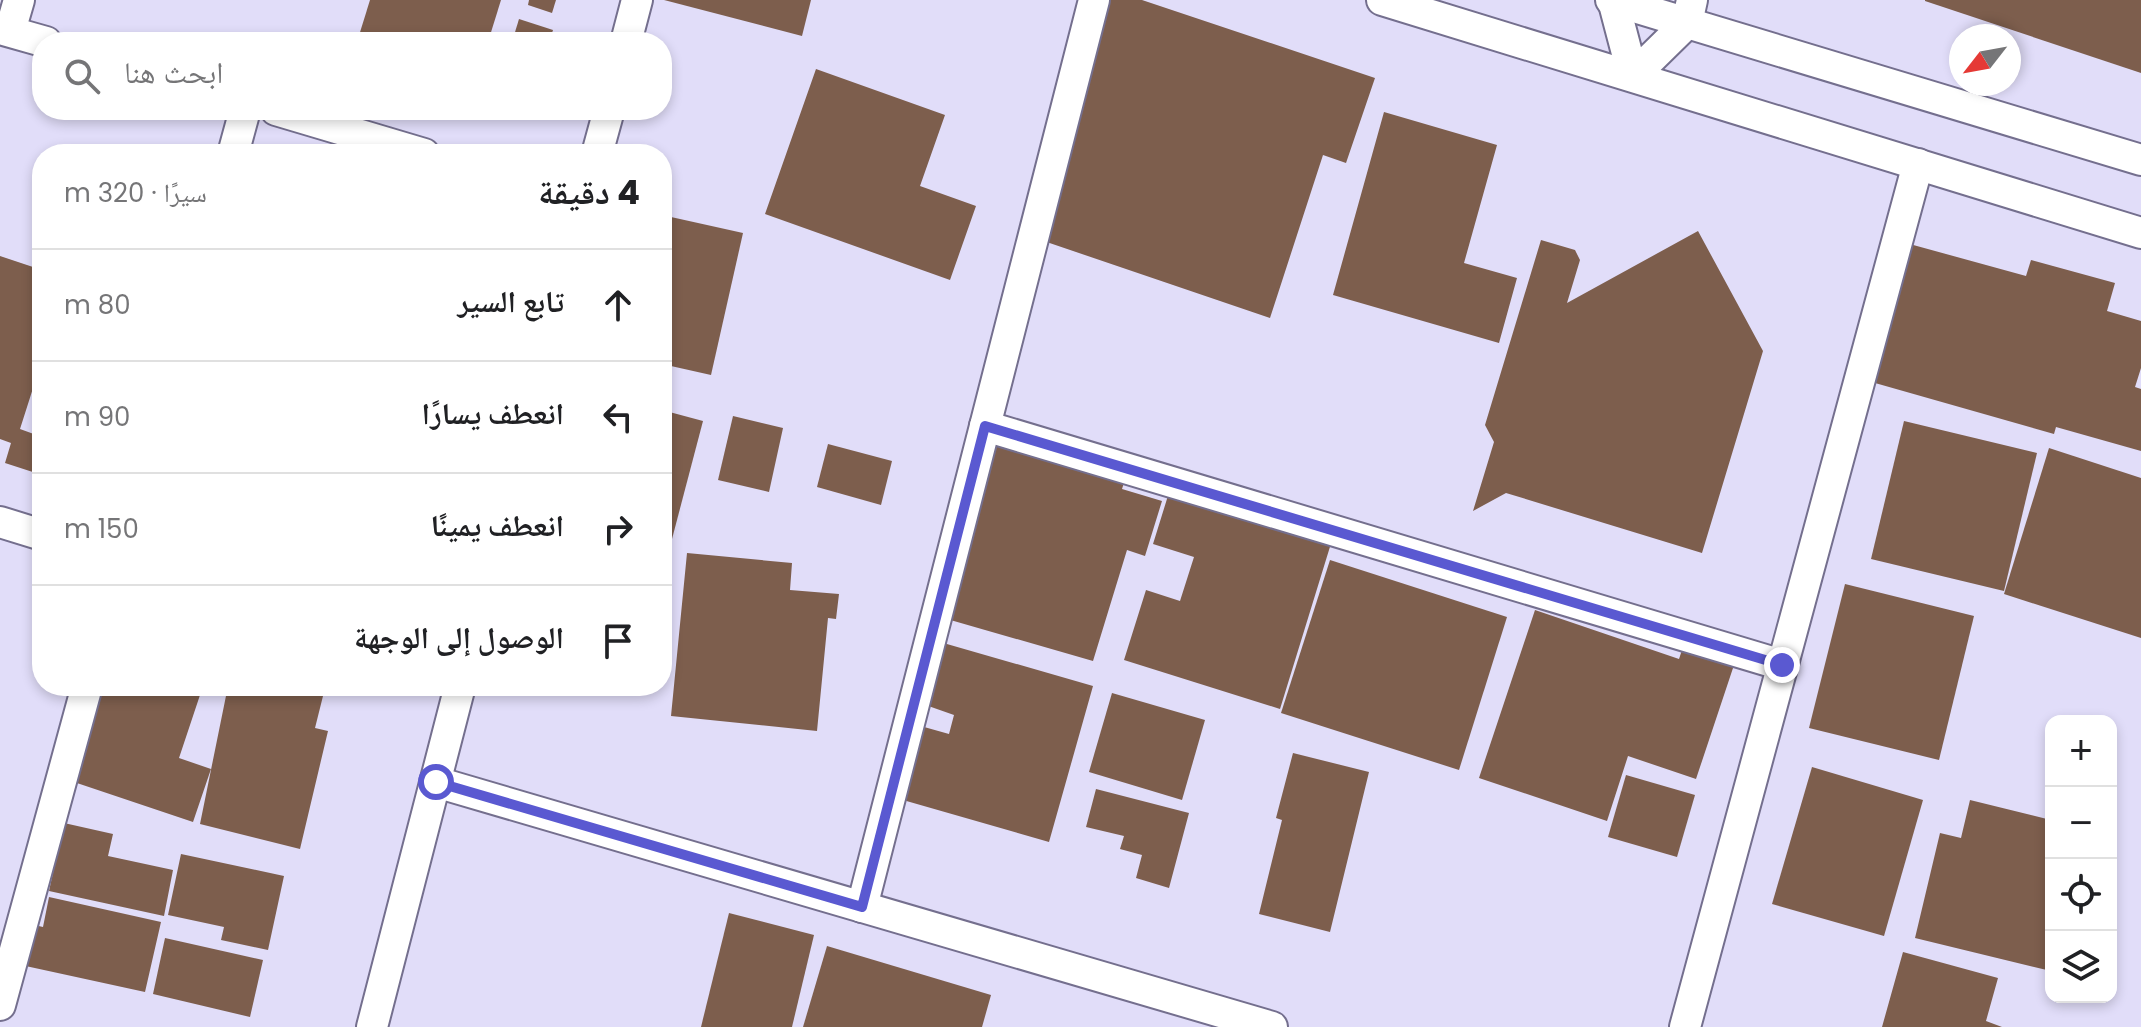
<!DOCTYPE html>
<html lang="ar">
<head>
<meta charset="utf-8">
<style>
  body { margin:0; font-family:Poppins,"Noto Naskh Arabic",sans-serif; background:#f2f2f2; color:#202124; direction:rtl }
  .controls { position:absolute; right:24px; bottom:24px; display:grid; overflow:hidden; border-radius:16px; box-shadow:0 4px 12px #0003 }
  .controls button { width:72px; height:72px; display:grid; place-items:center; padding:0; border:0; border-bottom:2px solid #e0e0e0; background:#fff; color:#202124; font:40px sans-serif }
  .compass { position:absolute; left:1949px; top:24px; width:72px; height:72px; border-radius:50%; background:#fff; box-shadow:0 4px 12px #0003; rotate:239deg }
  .stop { position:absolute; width:24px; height:24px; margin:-18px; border:6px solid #5a59d1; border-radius:50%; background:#fff }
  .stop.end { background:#5a59d1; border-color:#fff; box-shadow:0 2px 8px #0008 }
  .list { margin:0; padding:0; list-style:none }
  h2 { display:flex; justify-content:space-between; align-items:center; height:104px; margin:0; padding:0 32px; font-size:34px }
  h2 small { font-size:26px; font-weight:400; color:#757577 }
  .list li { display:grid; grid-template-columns:52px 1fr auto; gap:24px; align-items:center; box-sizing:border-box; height:112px; padding:0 32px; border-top:2px solid #e0e0e0 }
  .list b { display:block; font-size:30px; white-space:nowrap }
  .list em { font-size:26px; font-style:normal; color:#757577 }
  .icon { flex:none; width:44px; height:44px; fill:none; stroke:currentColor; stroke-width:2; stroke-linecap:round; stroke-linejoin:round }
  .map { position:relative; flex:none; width:2141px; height:1027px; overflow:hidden; direction:ltr }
  .search { position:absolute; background:#fff; box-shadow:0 4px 12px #0003; left:32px; top:32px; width:640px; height:88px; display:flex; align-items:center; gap:20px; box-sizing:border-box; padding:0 28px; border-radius:32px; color:#757577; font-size:30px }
  .panel { position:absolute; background:#fff; box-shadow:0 4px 12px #0003; left:32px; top:144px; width:640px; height:552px; border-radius:32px; direction:rtl }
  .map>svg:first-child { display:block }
  .building { fill:#7d5e4d }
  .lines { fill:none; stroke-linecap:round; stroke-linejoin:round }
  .street-casing { stroke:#746f8e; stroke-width:34 }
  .street { stroke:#fff; stroke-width:30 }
  .route { stroke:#5a59d1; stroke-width:10 }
</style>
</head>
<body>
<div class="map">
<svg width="2141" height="1027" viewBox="0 0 2141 1027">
  <rect width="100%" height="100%" fill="#e1ddf9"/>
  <g class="building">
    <path d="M370 0H501L488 42H357Z"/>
    <path d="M529 0H556L552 13 528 5Z"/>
    <path d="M664 0H811L802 36Z"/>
    <path d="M1107 0H1142L1375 78 1346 163 1323 155 1270 318 1029 236Z"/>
    <path d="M1925 0H2141V73L1925 1Z"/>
    <path d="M519 19 553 30 549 42H512Z"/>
    <path d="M816 69 945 115 920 186 976 206 950 280 765 214Z"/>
    <path d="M1384 112 1497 145 1464 263 1517 278 1499 343 1333 295Z"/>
    <path d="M662 215 743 233 711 375 662 364Z"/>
    <path d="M1698 231 1763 351 1702 553 1506 493 1473 511 1494 442 1485 425 1541 240 1575 250 1580 260 1567 303Z"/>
    <path d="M1906 243 2026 276 2031 260 2115 283 2107 311 2141 321V368L2135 387 2141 389V451L2056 427 2054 434 1868 381Z"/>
    <path d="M0 256 42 270V360L20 429 42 437V475L5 463 11 443 0 439Z"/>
    <path d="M662 410 703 421 667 558 662 557Z"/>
    <path d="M733 416 783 428 769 492 718 480Z"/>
    <path d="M1904 421 2037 453 2004 591 1871 559Z"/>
    <path d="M993 432 1127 473 1122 489 1162 501 1145 556 1127 550 1093 661 940 617Z"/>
    <path d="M828 444 892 461 881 505 817 487Z"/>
    <path d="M2049 448 2141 478V638L2004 594Z"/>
    <path d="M1171 486 1333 537 1280 709 1124 660 1146 590 1180 601 1194 557 1153 544Z"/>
    <path d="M687 553 792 563 790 590 839 594 836 619 828 618 817 731 671 716Z"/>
    <path d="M1330 560 1507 617 1459 770 1281 713Z"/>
    <path d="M1845 584 1974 616 1939 760 1809 728Z"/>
    <path d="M1535 610 1679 659 1686 638 1737 656 1696 779 1628 756 1607 821 1479 778Z"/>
    <path d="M933 640 1093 686 1049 842 896 798 917 725 949 734 954 715 917 702Z"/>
    <path d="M89 686H203L179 758 211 769 193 822 65 779Z"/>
    <path d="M228 686H284L323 696 315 728 328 731 300 849 200 824Z"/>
    <path d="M1112 693 1205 720 1182 800 1089 772Z"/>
    <path d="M1293 753 1369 772 1330 932 1259 914 1282 820 1276 818Z"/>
    <path d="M1812 767 1923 800 1884 936 1772 904Z"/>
    <path d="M1626 775 1695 795 1677 857 1608 837Z"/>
    <path d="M1096 789 1189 813 1169 888 1136 878 1142 855 1120 849 1124 836 1086 827Z"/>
    <path d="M1970 800 2051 820V971L1915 938 1940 833 1961 838Z"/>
    <path d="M64 823 113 834 108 856 173 870 164 916 49 891Z"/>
    <path d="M181 854 284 876 268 950 221 940 224 927 168 915Z"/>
    <path d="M49 897 161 922 145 992 21 965 30 924 43 927Z"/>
    <path d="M729 913 814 935 792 1027H701Z"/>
    <path d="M165 938 263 960 250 1017 153 994Z"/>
    <path d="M827 946 991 995 982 1027H803Z"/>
    <path d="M1903 952 1998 978 1986 1021 2002 1027H1882Z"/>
  </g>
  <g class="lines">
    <g class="street-casing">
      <g id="street">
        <path d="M1382 0 2141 233"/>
        <path d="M1611 0 2141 160"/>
        <path d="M1613 0 1633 76 1687 23 1692 0"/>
        <path d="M0 29 46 42"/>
        <path d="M10 31 19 0"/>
        <path d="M626 42 637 0"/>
        <path d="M276 110 424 154"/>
        <path d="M233 154 245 110"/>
        <path d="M597 154 609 110"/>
        <path d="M985 426 1782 665"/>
        <path d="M0 522 42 535"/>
        <path d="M436 782 1272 1027"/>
        <path d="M862 907 1094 0"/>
        <path d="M0 1005 87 686"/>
        <path d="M372 1027 460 686"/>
        <path d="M1685 1027 1918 164"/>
      </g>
    </g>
    <use href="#street" class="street"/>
  </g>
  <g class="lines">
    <path class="route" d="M436 782 862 907 985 426 1782 665"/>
  </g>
</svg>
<div class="controls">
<button>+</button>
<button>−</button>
<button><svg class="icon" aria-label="locate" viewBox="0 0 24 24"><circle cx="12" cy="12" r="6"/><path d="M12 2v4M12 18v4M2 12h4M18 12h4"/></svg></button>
<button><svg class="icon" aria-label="layers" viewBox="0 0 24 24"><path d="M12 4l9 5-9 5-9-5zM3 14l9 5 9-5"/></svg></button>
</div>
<svg class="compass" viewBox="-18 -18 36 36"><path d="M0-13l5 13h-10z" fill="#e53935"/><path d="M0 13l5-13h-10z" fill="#757577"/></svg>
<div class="stop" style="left:436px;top:782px"></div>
<div class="stop end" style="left:1782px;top:665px"></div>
<div class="search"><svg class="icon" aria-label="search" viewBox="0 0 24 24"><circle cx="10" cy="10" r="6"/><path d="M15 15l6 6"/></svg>ابحث هنا</div>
<section class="panel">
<h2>4 دقيقة<small>سيرًا · 320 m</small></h2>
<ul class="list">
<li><svg class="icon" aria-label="ahead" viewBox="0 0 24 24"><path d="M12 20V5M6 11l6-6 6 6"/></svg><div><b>تابع السير</b></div><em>80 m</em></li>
<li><svg class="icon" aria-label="left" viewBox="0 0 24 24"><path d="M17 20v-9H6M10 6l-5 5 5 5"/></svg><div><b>انعطف يسارًا</b></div><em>90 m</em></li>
<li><svg class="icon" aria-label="right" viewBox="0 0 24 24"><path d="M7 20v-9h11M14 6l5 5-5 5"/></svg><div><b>انعطف يمينًا</b></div><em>150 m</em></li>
<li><svg class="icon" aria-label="arrive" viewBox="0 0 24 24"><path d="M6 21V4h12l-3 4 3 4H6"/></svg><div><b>الوصول إلى الوجهة</b></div></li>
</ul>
</section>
</div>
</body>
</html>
